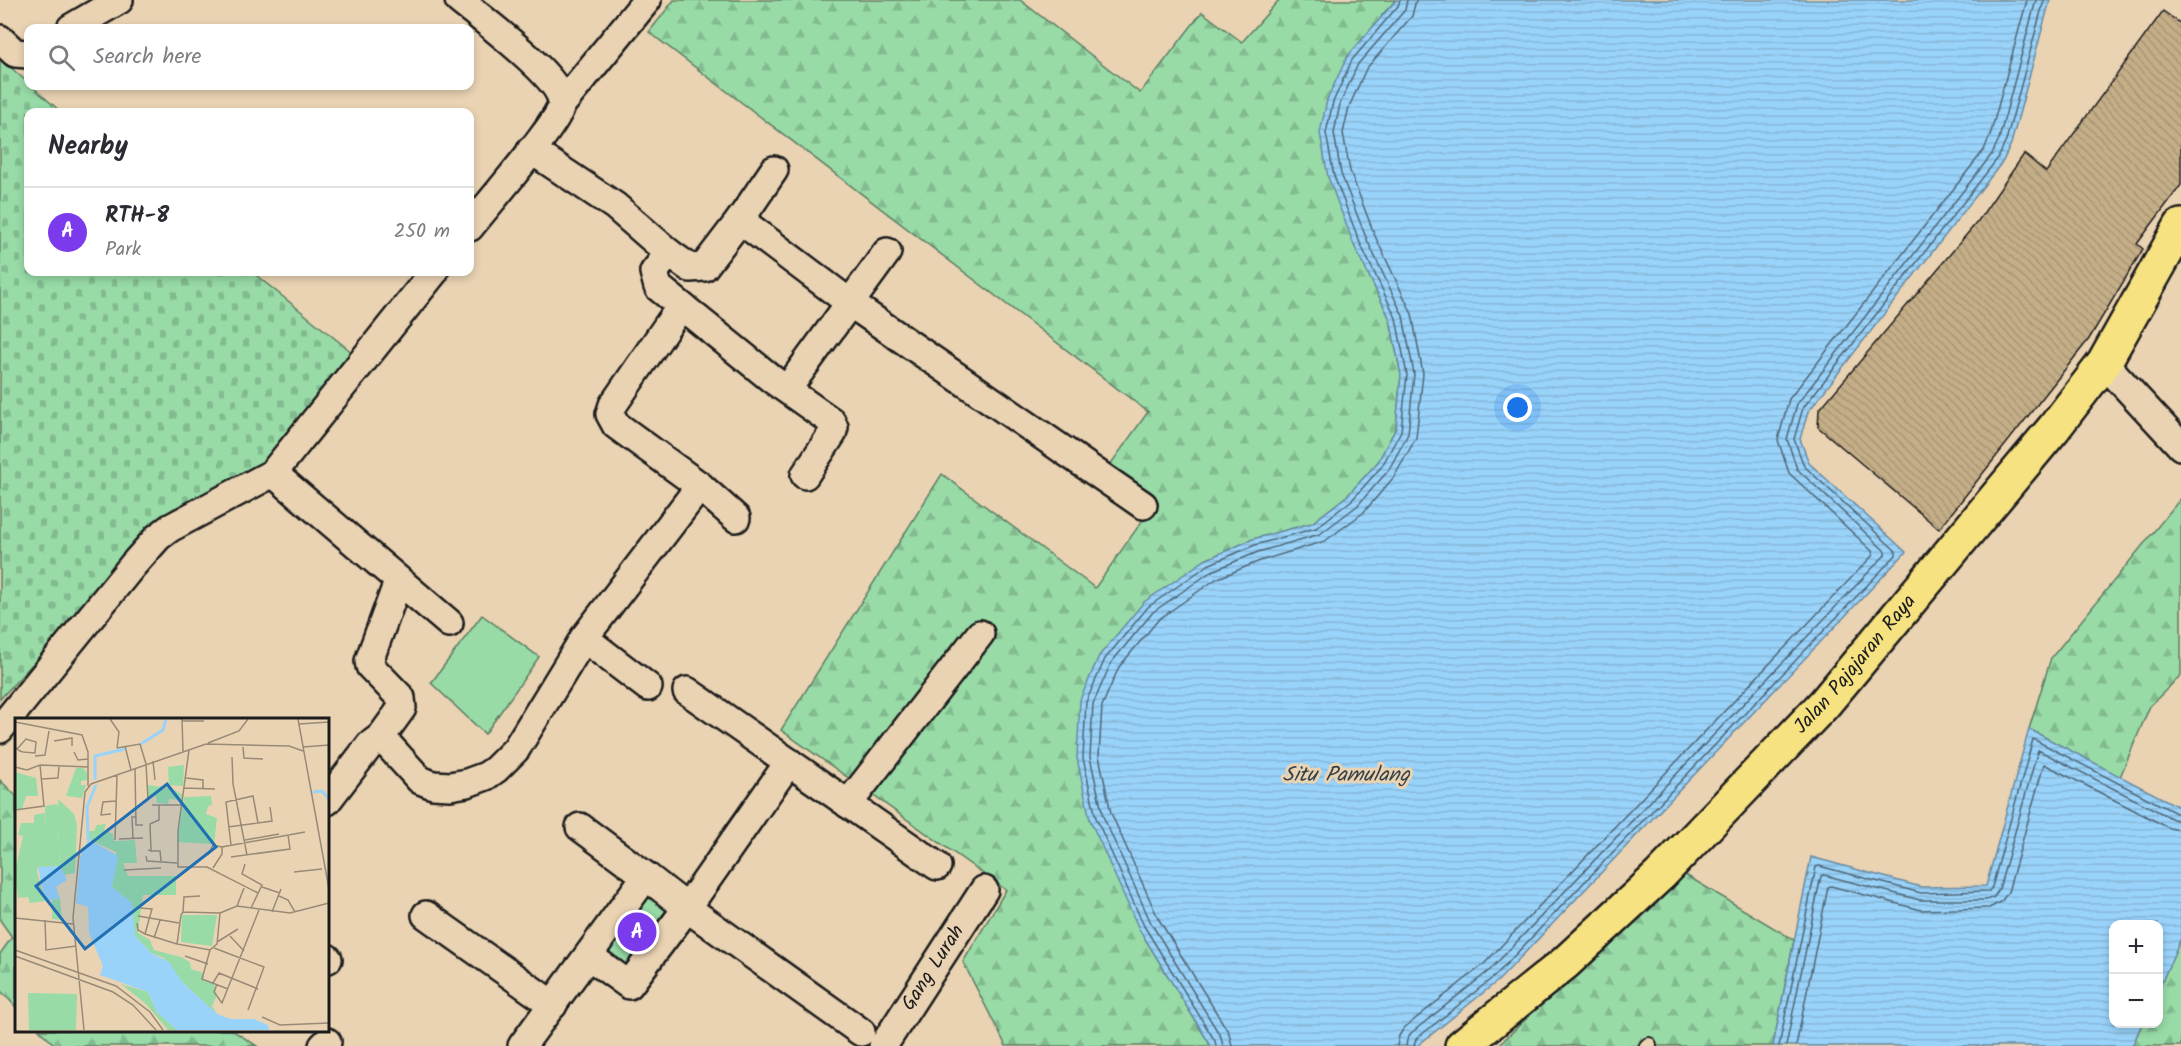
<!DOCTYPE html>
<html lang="en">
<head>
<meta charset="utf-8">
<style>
  body { margin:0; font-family:Kalam,sans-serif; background:#f2f2f3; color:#2b2b33 }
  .controls { position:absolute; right:18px; bottom:18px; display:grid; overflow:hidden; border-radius:12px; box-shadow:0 3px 9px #0003 }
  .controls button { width:54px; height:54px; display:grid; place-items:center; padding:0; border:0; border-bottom:2px solid #e1e1e2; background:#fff; color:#2b2b33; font:30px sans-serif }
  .you { position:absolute; left:1518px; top:408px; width:21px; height:21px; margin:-15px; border:4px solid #fff; border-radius:50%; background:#1a73e8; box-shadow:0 0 0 9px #1a73e833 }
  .badge { display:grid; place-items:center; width:39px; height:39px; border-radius:50%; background:#7c3aed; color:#fff; font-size:20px; font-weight:700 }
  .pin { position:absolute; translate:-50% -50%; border:3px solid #fff; box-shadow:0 2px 6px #0006 }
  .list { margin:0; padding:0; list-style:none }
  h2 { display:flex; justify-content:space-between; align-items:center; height:78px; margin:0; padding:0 24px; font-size:26px }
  h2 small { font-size:20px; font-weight:400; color:#7c7c81 }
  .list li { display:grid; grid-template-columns:39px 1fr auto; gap:18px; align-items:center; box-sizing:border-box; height:90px; padding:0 24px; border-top:2px solid #e1e1e2 }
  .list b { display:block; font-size:22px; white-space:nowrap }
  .list p { margin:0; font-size:20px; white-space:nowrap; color:#7c7c81 }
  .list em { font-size:20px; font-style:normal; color:#7c7c81 }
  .icon { flex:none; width:33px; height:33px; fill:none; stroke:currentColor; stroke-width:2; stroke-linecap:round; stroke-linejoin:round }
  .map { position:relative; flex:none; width:2181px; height:1046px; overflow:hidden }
  .search { position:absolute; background:#fff; box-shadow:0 3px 9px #0003; left:24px; top:24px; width:450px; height:66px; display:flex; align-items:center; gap:15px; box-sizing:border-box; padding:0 21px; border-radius:12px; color:#7c7c81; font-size:22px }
  .panel { position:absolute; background:#fff; box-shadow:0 3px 9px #0003; left:24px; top:108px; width:450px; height:168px; border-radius:12px }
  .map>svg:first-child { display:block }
  .forest { fill:url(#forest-firs); stroke:#5a7c62; stroke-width:1.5 }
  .cemetery { fill:url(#cemetery-stones); stroke:#5a7c62; stroke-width:1.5 }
  .green { fill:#98dba7; stroke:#5a7c62; stroke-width:1.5 }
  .water { fill:url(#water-rules); stroke:#688aa1; stroke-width:1.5 }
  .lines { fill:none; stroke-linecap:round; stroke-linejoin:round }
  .shore { stroke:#4e6575; stroke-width:1.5 }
  .building { fill:url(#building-back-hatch); stroke:#1c1c1c; stroke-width:1.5 }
  .lane-casing { stroke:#1c1c1c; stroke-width:18 }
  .street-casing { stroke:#1c1c1c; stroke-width:32 }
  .primary-casing { stroke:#1c1c1c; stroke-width:38 }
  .lane { stroke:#ead3b3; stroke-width:14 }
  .street { stroke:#ead3b3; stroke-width:27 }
  .primary { stroke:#f7e281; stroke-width:33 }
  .labels { text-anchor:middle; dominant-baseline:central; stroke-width:6; stroke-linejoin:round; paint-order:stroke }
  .street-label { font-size:20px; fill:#1c1c1c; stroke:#ead3b3 }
  .water-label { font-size:21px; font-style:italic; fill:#354148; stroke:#ead3b3 }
  .inset-river { fill:none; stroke:#9ad3fa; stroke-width:3 }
  .inset-road { fill:none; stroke:#988a77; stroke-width:1.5 }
  .view { fill:#1f6fb2; fill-opacity:0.15; stroke:#1f6fb2; stroke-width:3 }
  .inset-edge { fill:none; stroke:#1c1c1c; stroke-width:3 }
</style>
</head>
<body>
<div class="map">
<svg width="2181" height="1046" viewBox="0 0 2181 1046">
  <defs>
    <pattern id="forest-firs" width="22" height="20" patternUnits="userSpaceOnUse" patternTransform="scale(1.5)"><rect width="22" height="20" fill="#98dba7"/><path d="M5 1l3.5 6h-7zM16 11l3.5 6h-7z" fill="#82bb8f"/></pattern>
    <pattern id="cemetery-stones" width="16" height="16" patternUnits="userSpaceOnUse" patternTransform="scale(1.5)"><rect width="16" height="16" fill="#98dba7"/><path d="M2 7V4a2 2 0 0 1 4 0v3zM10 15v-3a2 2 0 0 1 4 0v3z" fill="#82bb8f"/></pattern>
    <pattern id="water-rules" width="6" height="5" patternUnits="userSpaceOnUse" patternTransform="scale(1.5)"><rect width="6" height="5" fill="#9ad3fa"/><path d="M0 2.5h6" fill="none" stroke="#84b5d6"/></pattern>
    <pattern id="building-back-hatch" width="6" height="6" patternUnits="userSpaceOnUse" patternTransform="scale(1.5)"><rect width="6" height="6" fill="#c4ae87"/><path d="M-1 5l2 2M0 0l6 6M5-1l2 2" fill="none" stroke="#a89574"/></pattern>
  </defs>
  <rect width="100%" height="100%" fill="#ead3b3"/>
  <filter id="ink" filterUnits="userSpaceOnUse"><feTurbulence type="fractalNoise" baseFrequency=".0167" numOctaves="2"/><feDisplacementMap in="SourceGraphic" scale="12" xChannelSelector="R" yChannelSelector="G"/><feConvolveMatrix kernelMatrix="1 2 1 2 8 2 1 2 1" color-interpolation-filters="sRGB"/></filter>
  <g filter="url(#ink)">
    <g class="forest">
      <path d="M674 0H1020L1140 93 1202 12 1242 42 1279 0H1396L1382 15 1354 245 1390 319 1401 375 1396 428 1378 462 1348 495 1312 523 1253 539 1205 560 1139 929 1211 1046H1006L963 962 1006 890 781 730 942 474 1095 588 1152 507 1107 469 1148 412 649 32Z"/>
      <path d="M2181 498V675L2150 706 2120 777 2029 729 2051 658Z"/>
      <path d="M0 780 16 796V1007L0 990V954L12 937 0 920Z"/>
      <path d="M1679 871 1794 940 1773 1046H1498Z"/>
      <path d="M2181 938V1046H2132L2142 1024H2158L2159 988Z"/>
      <path d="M39 1030H232L257 1046H56Z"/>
    </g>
    <path class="cemetery" d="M0 58 61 112H28V272H252L363 361 269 468 146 541 0 699Z"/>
    <g class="green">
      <path d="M482 615 539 657 485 734 431 683Z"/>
      <path d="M646 876 687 908 629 985 589 956Z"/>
    </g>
    <g class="water">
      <path d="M1396 0H2050L2011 144 2003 161 1808 412 1800 439 1809 463 1906 552 1499 980 1417 1046H1211L1139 929 1090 820 1077 758 1080 700 1099 656 1144 602 1205 560 1253 539 1312 523 1348 495 1378 462 1396 428 1401 375 1390 319 1354 245 1328 177 1320 133 1327 100 1347 57Z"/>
      <path d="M2029 729 2181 808V938L2159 988 2158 924H2114V1024H2142L2132 1046H1773L1811 857 1921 887 1986 886Z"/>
    </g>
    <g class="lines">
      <g class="shore">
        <path d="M1216 1046 1215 1041 1144 926 1096 818 1083 758 1086 702 1105 659 1148 607 1208 565 1255 545 1316 528 1352 500 1382 466 1401 431 1407 375 1396 318 1360 243 1334 176 1326 133 1333 102 1352 60 1398 6 1400 0"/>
        <path d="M1223 1046 1221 1037 1151 923 1103 816 1090 757 1093 704 1111 663 1153 612 1212 571 1258 552 1320 534 1357 506 1388 471 1408 434 1414 374 1403 316 1367 240 1341 174 1334 133 1340 104 1358 64 1405 10 1407 0"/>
        <path d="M1232 1046 1229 1033 1158 918 1111 813 1099 756 1102 706 1119 667 1159 619 1216 579 1260 561 1325 541 1363 513 1394 477 1416 438 1423 374 1412 314 1375 236 1350 171 1343 133 1349 107 1366 69 1412 16 1416 0"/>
        <path d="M1397 1046 1399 1036 1404 1028 1484 964 1873 555 1872 551 1789 473 1778 440 1789 399 1984 150 1990 136 2027 0"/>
        <path d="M1406 1046 1407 1039 1411 1033 1490 970 1885 555V551L1797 469 1787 439 1797 404 1992 154 1999 139 2036 0"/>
        <path d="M1414 1046 1416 1039 1495 976 1896 555V551L1804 466 1794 439 1803 408 1998 158 2006 141 2044 0"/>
        <path d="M1779 1046 1816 867 1819 866 1921 893 1989 891 1992 887 2033 739 2176 813H2181"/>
        <path d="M1786 1046 1821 876 1824 875 1920 900H1986L1994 897 1999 889 2038 750 2173 819 2181 821"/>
        <path d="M1796 1046 1828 887 1831 886 1921 910 1989 908 2001 902 2008 892 2044 764 2169 828 2181 830"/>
      </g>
    </g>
    <path class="building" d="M2163 11 2181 24V185L2137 244 2143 249 2089 339 1939 529 1818 427 1819 410 1978 221 2024 154 2046 172Z"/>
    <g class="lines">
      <g class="lane-casing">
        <path id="lane" d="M1647 1046 1649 1045"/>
      </g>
      <g class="street-casing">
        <g id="street">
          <path d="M459 0C481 18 560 77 562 102 563 118 484 209 470 227"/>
          <path d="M71 28 119 0"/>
          <path d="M0 39 15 53 28 54"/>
          <path d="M562 104 647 0"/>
          <path d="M531 150 615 206 669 253 654 272 658 287 773 380 831 421 834 427 832 434 805 475"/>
          <path d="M740 220 850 303 1143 505"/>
          <path d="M669 253 690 268 704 267 740 220 774 170"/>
          <path d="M681 306 613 405 610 414 616 425 700 486"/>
          <path d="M2104 363 2181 446"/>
          <path d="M796 377 887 252"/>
          <path d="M273 473 449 623"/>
          <path d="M584 638 648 687"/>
          <path d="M687 691 937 866"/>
          <path d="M0 729 133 565 158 537 170 528 273 473 434 272"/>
          <path d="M381 737 402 708 401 698 370 666 369 661 398 582"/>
          <path d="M327 801 370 745 381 737 420 780 433 785 450 786 467 783 486 776 496 769 516 749 584 638 700 486 736 518"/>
          <path d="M848 804 980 634"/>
          <path d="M646 876 687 908 861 1032"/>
          <path d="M426 915 553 1005"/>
          <path d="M589 956 629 985 687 908 789 762"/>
          <path d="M327 958 328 959"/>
          <path d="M323 1046 327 1042"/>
          <path d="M522 1046 646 876 580 827"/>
          <path id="s1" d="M883 1046 984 890"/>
        </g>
      </g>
      <g class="primary-casing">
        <g id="primary">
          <path id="s2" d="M1462 1046 1565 963 1660 875 1824 704 2054 428 2104 363 2181 226"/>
        </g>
      </g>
      <use href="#lane" class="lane"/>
      <use href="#street" class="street"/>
      <use href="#primary" class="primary"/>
    </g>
  </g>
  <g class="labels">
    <g class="street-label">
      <text stroke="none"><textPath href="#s2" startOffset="549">Jalan Pajajaran Raya</textPath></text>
      <text stroke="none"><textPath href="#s1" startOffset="93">Gang Lurah</textPath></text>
    </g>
    <g class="water-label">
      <text x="1346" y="775">Situ Pamulang</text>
    </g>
  </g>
  <g transform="translate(15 718)">
    <rect width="314" height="314" fill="#ead3b3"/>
    <path d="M0 54 21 60 23 78H11L7 91 0 92ZM167 197H202L197 228 166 224ZM13 275 62 276 61 312H14Z" fill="#98dba7"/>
    <path d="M61 50H68L72 55V62L66 63V67H71L67 80 51 78ZM133 67 156 70 168 77 167 82 154 81 153 86 142 85 141 78 133 79ZM43 81 59 96 62 107 60 155 49 157 45 148 43 108 52 102V97L44 90ZM30 95 31 114 22 154 30 183 15 185 13 179 3 180 0 153 8 118 3 117 6 105H19V97ZM91 106 89 112 98 116 99 123 120 122 122 145H108L113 158H161V177H128L123 215 135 222 139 232 166 239 175 244 176 251 189 255V262L199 266 202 277 197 288 202 296 168 265 149 240 136 235 117 215V185L97 169 101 134 73 121 74 113H79L82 107ZM45 180 47 202 37 201V182ZM106 266 133 274 142 294 162 312H153L131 286Z" fill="#98dba7"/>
    <path d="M42 86 52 96V102L43 108 45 148 23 149 31 114 30 88Z" fill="#98dba7"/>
    <path d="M196 78 197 87 193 88 191 96 202 100 199 126 162 124 169 79Z" fill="#98dba7"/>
    <path d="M169 47 168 68 154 67 153 49Z" fill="#98dba7"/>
    <path d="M73 121 103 138 97 169 117 185 120 218 136 235 154 244 168 265 202 296 215 301H239L253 307 254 312H162L142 294 133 274 85 257 88 248 74 215 73 189 61 185 65 140ZM45 148 52 162 41 169 45 180 30 183 23 149Z" fill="#9ad3fa"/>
    <path class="inset-river" d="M126 26 148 12 151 1M80 62V38L110 31M298 74 307 73 314 81M73 122 72 89 81 67"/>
    <path class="inset-road" d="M95 1 104 14 102 30M167 1 168 33M283 1 314 171M167 3H189M0 4 67 17 73 34V68M284 6 314 4M39 23 57 20V28M193 25 224 13 233 1M191 26 274 28 288 33M110 28 116 52M0 29 2 31 5 33 8 34 20 35 21 24 11 21 2 31M228 29 229 40 248 41M288 29 314 27M102 30 125 26 131 46 133 82M174 32 163 113V149H192L243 175M59 34 63 42 73 41M20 38 30 37 34 13M217 39 218 66 232 137M138 43 140 62M0 49 12 52 25 47 73 49M120 51 121 107H128M171 60 188 62V71M26 61 43 60 44 48M169 70 200 71M137 87H167M0 92 29 88 25 47M96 96 86 97 88 84 101 83M213 109 257 103 255 89M118 120 117 99H121M104 121 128 120M100 122 102 57M230 122 264 116M216 127 211 84 238 78 243 105M133 132 136 133 135 106 144 102V87M136 133H145L146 143M193 137 198 127 207 129M131 138 132 143 162 145M216 139 275 131 273 117M230 146 227 156 247 167 236 190M198 150 207 136V129L290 114M109 152 146 150M279 154 307 151M247 169 265 175M264 178 273 182 280 194M222 188 229 170M125 190 137 191 130 216M168 194 169 179 185 178M257 194 266 171M205 195 222 188 275 195 314 185M205 195 202 226 195 232 187 261 213 271M123 198 164 205M0 200 58 206M30 202 31 232 61 228M122 205 123 212 130 216 162 226M215 218 229 233M139 220 145 202M202 224 223 211M199 230 249 249 233 292M0 232 101 268 135 294 148 312M195 232 162 226 166 197 168 194 205 195M0 238 98 274 118 287 141 312M170 238 193 246M198 265 204 255 243 271M202 266 199 274 207 285 244 192M247 299 265 307 314 305M69 312 58 200 70 74 76 66 191 26"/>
    <path class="view" d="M152 66 201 129 70 231 21 168Z"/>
    <rect width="314" height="314" class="inset-edge"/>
  </g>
</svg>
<div class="controls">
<button>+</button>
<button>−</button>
</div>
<div class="you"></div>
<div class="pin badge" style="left:637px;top:932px">A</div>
<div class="search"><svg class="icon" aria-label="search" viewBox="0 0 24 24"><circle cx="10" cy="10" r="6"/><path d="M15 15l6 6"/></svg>Search here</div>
<section class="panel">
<h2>Nearby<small></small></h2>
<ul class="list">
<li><span class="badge">A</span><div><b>RTH-8</b><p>Park</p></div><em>250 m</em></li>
</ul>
</section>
</div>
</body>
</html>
